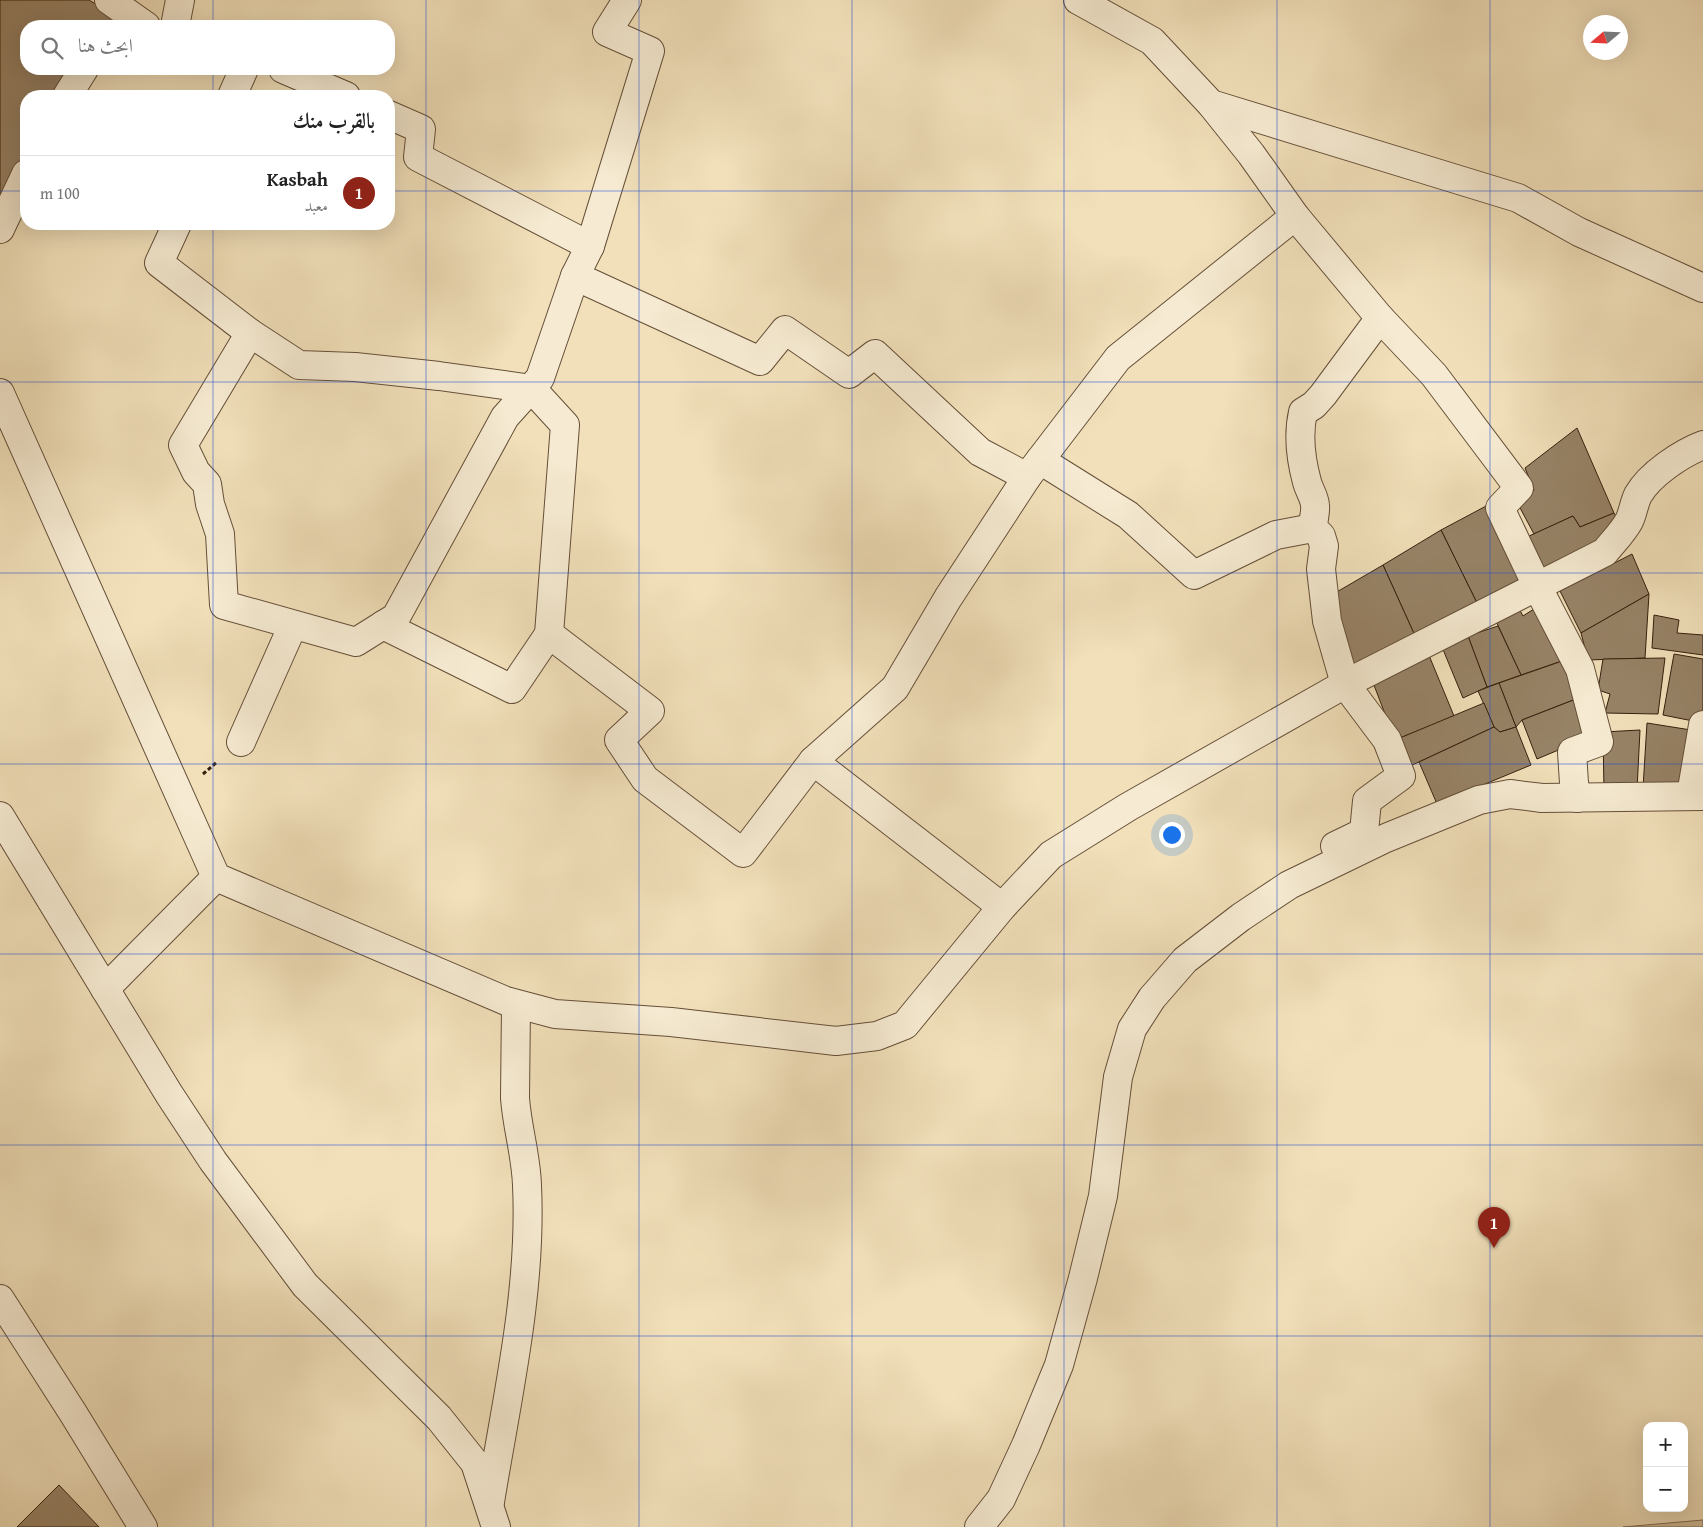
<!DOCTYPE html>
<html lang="ar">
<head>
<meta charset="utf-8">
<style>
  body { margin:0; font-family:"Gentium Book Plus",Amiri,serif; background:#f6f6f6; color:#222; direction:rtl }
  .controls { position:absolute; right:15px; bottom:15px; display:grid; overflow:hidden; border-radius:10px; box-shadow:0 5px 20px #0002 }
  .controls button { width:45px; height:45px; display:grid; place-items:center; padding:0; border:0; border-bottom:1px solid #e0e0e0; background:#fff; color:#222; font:25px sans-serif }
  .compass { position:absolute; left:1583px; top:15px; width:45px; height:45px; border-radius:50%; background:#fff; box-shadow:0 5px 20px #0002; rotate:251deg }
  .you { position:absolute; left:1171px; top:834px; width:18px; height:18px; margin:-12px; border:4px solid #fff; border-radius:50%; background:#1a73e8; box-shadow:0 0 0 8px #1a73e833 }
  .badge { display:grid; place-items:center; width:32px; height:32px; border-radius:50%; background:#8f2418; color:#fff; font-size:16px; font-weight:700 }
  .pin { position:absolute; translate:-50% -41px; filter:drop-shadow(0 1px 2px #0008) }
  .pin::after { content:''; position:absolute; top:26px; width:18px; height:15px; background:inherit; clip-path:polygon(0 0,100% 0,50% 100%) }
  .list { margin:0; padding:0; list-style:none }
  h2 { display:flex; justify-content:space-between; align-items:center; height:65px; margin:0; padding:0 20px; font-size:21px }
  h2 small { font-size:16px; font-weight:400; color:#767676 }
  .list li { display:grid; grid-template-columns:32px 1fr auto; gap:15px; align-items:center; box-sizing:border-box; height:75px; padding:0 20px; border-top:1px solid #e0e0e0 }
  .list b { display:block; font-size:19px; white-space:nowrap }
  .list p { margin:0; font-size:16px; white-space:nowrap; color:#767676 }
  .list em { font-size:16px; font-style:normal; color:#767676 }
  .icon { flex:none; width:28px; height:28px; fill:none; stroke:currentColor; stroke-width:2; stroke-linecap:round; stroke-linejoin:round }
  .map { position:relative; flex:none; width:1703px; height:1527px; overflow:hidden; direction:ltr }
  .search { position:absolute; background:#fff; box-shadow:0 5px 20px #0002; left:20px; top:20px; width:375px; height:55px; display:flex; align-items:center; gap:12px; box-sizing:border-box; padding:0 18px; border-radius:20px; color:#767676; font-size:19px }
  .panel { position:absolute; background:#fff; box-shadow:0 5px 20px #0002; left:20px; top:90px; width:375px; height:140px; border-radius:20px; direction:rtl }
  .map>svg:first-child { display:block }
  .green { fill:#d1bf9d; stroke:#846f55 }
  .building { fill:#978367; stroke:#361f0d }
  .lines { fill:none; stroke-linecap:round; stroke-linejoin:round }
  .street-casing { stroke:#654f38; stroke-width:30 }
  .path { stroke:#361f0d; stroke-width:3; stroke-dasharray:4 2.5; stroke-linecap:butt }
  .street { stroke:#f6ebd2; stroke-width:28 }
  .grid { fill:none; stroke:#1d4ed8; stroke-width:1; stroke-opacity:0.55 }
</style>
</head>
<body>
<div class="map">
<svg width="1703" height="1527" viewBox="0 0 1703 1527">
  <rect width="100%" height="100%" fill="#f1e0ba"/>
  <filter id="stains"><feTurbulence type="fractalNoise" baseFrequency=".004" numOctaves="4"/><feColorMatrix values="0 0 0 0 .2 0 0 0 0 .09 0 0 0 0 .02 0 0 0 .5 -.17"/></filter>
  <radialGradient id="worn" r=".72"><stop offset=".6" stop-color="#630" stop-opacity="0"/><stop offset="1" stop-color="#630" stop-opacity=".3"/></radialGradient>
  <path class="green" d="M1703 1520V1527H1623Z"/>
  <g class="building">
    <path d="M0 0H89L120 19 117 26H26V69H93L78 96H26V188L0 235Z"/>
    <path d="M1577 428 1614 513 1580 527 1573 516 1534 534 1519 506 1534 490 1525 468Z"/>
    <path d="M1488 505 1525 581 1479 607 1441 530Z"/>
    <path d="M1614 513 1626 535 1544 571 1527 537 1573 516 1580 527Z"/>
    <path d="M1441 530 1479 607 1416 638 1383 565Z"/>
    <path d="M1632 554 1649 594 1581 633 1560 591Z"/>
    <path d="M1383 565 1416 638 1348 674 1335 593Z"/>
    <path d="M1649 594 1645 658 1588 660 1581 633Z"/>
    <path d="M1517 605 1523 616 1537 607 1565 660 1521 675 1495 619Z"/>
    <path d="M1654 615 1679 620 1677 633 1703 635V655L1652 648Z"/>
    <path d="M1498 626 1521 675 1487 687 1468 636Z"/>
    <path d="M1468 636 1487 687 1463 698 1442 647Z"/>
    <path d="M1428 653 1454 716 1395 740 1372 680Z"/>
    <path d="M1674 654 1703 659V723L1663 715Z"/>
    <path d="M1665 658 1658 714 1605 713 1610 694 1598 690 1603 659Z"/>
    <path d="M1565 660 1576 699 1522 720 1516 727 1499 683Z"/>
    <path d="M1499 683 1516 727 1500 732 1494 727 1478 691Z"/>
    <path d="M1576 699 1587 738 1537 759 1522 720Z"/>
    <path d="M1484 703 1494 727 1408 767 1395 740Z"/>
    <path d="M1647 723 1691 730 1686 790 1643 788Z"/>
    <path d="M1494 727 1500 732 1516 727 1531 765 1437 804 1419 762Z"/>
    <path d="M1640 730 1637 790 1604 791 1603 732Z"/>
    <path d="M59 1485 99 1527H17Z"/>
  </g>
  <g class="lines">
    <g class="street-casing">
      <g id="street">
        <path d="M109 0 146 26"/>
        <path d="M627 0 607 32 650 51 590 246 575 276 760 361 785 330 849 374 875 354 980 452 1027 477"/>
        <path d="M1078 0 1152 41 1211 104 1518 198 1579 232 1703 288"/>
        <path d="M175 26 180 0"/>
        <path d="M283 69 346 96"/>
        <path d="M67 96 84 69"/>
        <path d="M232 96 244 69"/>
        <path d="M1211 104 1251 154 1295 216 1380 318 1434 375 1519 488 1500 508 1537 586 1580 669 1599 742 1572 752 1574 783 1577 798"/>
        <path d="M389 115 421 129 418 157 590 246"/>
        <path d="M177 224 159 263 250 333 299 365 355 367 439 376 532 389 565 425 549 634"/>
        <path d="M0 229 26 174"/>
        <path d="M250 333 183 445 196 472 207 484 210 504 220 534 224 605 356 642 396 617 505 417 540 378 575 276"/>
        <path d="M0 393 216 877 506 1001 555 1014 671 1022 836 1041 877 1036 905 1025 1002 907 1051 855 1128 807 1345 684 1605 552C1613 542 1623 532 1629 521 1633 513 1634 503 1638 495 1650 474 1682 453 1703 445"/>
        <path d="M1040 460 1128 515 1194 575 1276 535 1313 528"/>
        <path d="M383 625 512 689 549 634 650 711 619 740 645 779 743 853 813 761"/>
        <path d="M241 742 293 625"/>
        <path d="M1691 795 1703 725"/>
        <path d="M0 816 169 1094 213 1161 305 1285 439 1418 475 1463 496 1527"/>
        <path d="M1335 846 1364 832 1367 801 1401 776 1387 740 1345 684 1327 621 1321 569 1324 546 1321 536 1313 528C1313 520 1316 512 1315 505 1314 496 1309 490 1307 482 1301 460 1298 434 1303 412L1314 405 1323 395 1380 318"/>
        <path d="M1002 907 813 761 895 688 948 598 1027 477 1118 358 1295 216"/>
        <path d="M105 989 216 877"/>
        <path d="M0 1299 73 1413 143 1527"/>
        <path d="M490 1502C507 1397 532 1291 527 1185 526 1155 517 1127 515 1098L516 1005"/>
        <path d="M979 1527 1001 1499 1026 1445 1059 1365 1083 1278 1103 1196 1118 1077 1132 1029 1152 998 1185 960 1241 917 1289 885 1386 838 1479 800 1510 794 1542 798 1703 796"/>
      </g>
    </g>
    <path class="path" d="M203 774 217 762"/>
    <use href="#street" class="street"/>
  </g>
  <path class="grid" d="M213 0V26M426 0V1527M639 0V1527M852 0V1527M1064 0V1527M1277 0V1527M1490 0V1527M213 69V96M0 191H26M389 191H1703M213 224V1527M0 382H1703M0 573H1703M0 764H1703M0 954H1703M0 1145H1703M0 1336H1703"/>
  <rect width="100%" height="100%" filter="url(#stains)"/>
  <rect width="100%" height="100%" fill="url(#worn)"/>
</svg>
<div class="controls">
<button>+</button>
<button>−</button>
</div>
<svg class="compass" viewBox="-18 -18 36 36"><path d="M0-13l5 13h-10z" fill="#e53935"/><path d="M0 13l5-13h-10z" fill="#767676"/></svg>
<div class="you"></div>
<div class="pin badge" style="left:1494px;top:1248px">1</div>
<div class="search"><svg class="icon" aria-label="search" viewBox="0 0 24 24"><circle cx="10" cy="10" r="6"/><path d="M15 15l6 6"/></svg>ابحث هنا</div>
<section class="panel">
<h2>بالقرب منك<small></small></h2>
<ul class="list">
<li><span class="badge">1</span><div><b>Kasbah</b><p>معبد</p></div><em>100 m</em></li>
</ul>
</section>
</div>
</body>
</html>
